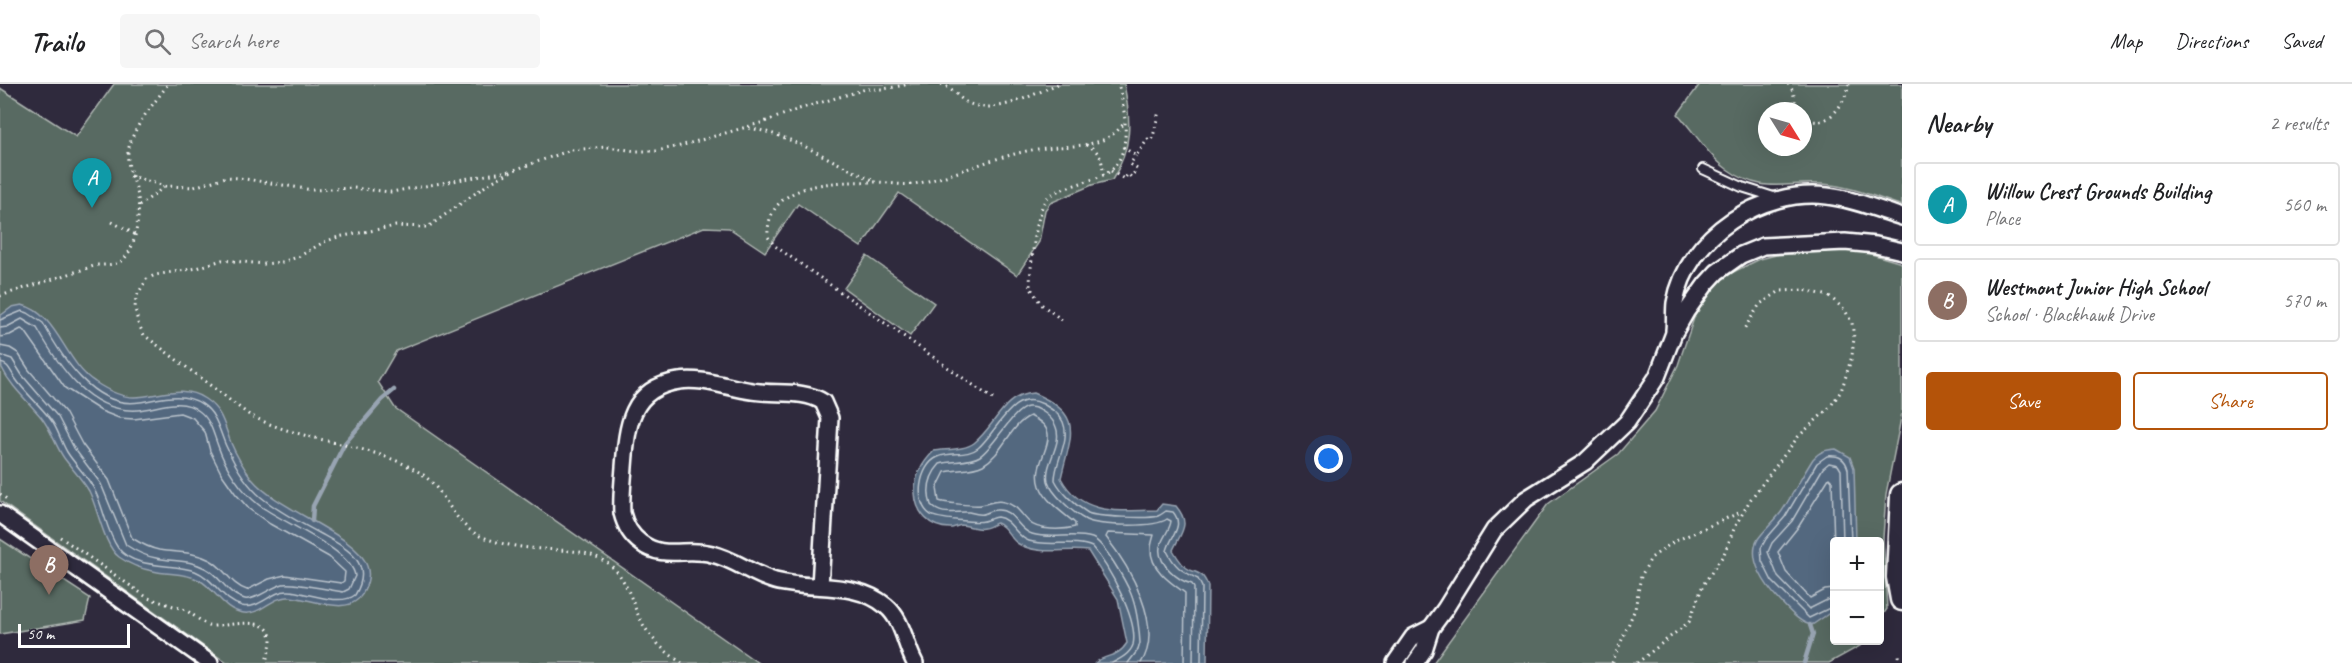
<!DOCTYPE html>
<html lang="en">
<head>
<meta charset="utf-8">
<style>
  body { margin:0; font-family:Caveat,sans-serif; background:#f6f6f6; color:#202124 }
  .controls { position:absolute; right:18px; bottom:18px; display:grid; overflow:hidden; border-radius:6px; box-shadow:0 6px 24px #0002 }
  .controls button { width:54px; height:54px; display:grid; place-items:center; padding:0; border:0; border-bottom:2px solid #e0e0e0; background:#fff; color:#202124; font:30px sans-serif }
  .compass { position:absolute; left:1758px; top:18px; width:54px; height:54px; border-radius:50%; background:#fff; box-shadow:0 6px 24px #0002; rotate:127deg }
  .scale { position:absolute; left:18px; bottom:15px; width:112px; box-sizing:border-box; padding-left:6px; border:3px solid #fff; border-top:0; font-size:16px; line-height:21px; white-space:nowrap; color:#fff; -webkit-text-stroke:4px #2f2a3d; paint-order:stroke }
  .you { position:absolute; left:1329px; top:375px; width:21px; height:21px; margin:-15px; border:4px solid #fff; border-radius:50%; background:#1a73e8; box-shadow:0 0 0 9px #1a73e833 }
  .badge { display:grid; place-items:center; width:39px; height:39px; border-radius:50%; background:#b45309; color:#fff; font-size:20px; font-weight:700 }
  .pin { position:absolute; translate:-50% -50px; filter:drop-shadow(0 2px 3px #0008) }
  .pin::after { content:''; position:absolute; top:32px; width:21px; height:18px; background:inherit; clip-path:polygon(0 0,100% 0,50% 100%) }
  .list { margin:0; padding:0; list-style:none }
  h2 { display:flex; justify-content:space-between; align-items:center; height:78px; margin:0; padding:0 24px; font-size:26px }
  h2 small { font-size:20px; font-weight:400; color:#757577 }
  .list li { display:grid; grid-template-columns:39px 1fr auto; gap:18px; align-items:center; box-sizing:border-box; height:84px; margin:0 12px 12px; padding:0 12px; border:2px solid #e0e0e0; border-radius:6px }
  .list b { display:block; font-size:22px; white-space:nowrap }
  .list p { margin:0; font-size:20px; white-space:nowrap; color:#757577 }
  .list em { font-size:20px; font-style:normal; color:#757577 }
  .actions { display:flex; gap:12px; padding:18px 24px }
  .actions a { flex:1; padding:14px 0; border:2px solid #b45309; border-radius:6px; text-align:center; font-size:21px; color:#b45309 }
  .actions .main { background:#b45309; color:#fff }
  .icon { flex:none; width:33px; height:33px; fill:none; stroke:currentColor; stroke-width:2; stroke-linecap:round; stroke-linejoin:round }
  .map { position:relative; flex:none; width:1902px; height:579px; overflow:hidden }
  header { display:flex; align-items:center; gap:36px; box-sizing:border-box; height:84px; padding:0 30px; background:#fff; border-bottom:2px solid #e0e0e0 }
  header strong { font-size:28px }
  nav { display:flex; gap:33px; margin-inline-start:auto; font-size:21px }
  .search { width:420px; height:54px; background:#f6f6f6; display:flex; align-items:center; gap:15px; box-sizing:border-box; padding:0 21px; border-radius:6px; color:#757577; font-size:22px }
  main { display:flex }
  aside { flex:1; background:#fff }
  .map>svg:first-child { display:block }
  .green { fill:#596a62; stroke:#acb4b0; stroke-width:1.5; fill-rule:evenodd }
  .water { fill:#53687f; stroke:#98a4b2; stroke-width:1.5 }
  .lines { fill:none; stroke-linecap:round; stroke-linejoin:round }
  .shore { stroke:#bac3cc; stroke-width:1.5 }
  .stream { stroke:#98a4b2; stroke-width:4.5 }
  .lane-casing { stroke:#fff; stroke-width:12 }
  .street-casing { stroke:#fff; stroke-width:20 }
  .secondary-casing { stroke:#fff; stroke-width:27 }
  .path { stroke:#fff; stroke-width:3; stroke-dasharray:1.5 4.5; stroke-linecap:butt }
  .lane { stroke:#2f2a3d; stroke-width:8 }
  .street { stroke:#2f2a3d; stroke-width:15 }
  .secondary { stroke:#2f2a3d; stroke-width:22 }
</style>
</head>
<body>
<header>
<strong>Trailo</strong>
<div class="search"><svg class="icon" aria-label="search" viewBox="0 0 24 24"><circle cx="10" cy="10" r="6"/><path d="M15 15l6 6"/></svg>Search here</div>
<nav><a>Map</a><a>Directions</a><a>Saved</a></nav>
</header>
<main>
<div class="map">
<svg width="1902" height="579" viewBox="0 0 1902 579">
  <rect width="100%" height="100%" fill="#2f2a3d"/>
  <filter id="ink" filterUnits="userSpaceOnUse"><feTurbulence type="fractalNoise" baseFrequency=".0167" numOctaves="2"/><feDisplacementMap in="SourceGraphic" scale="12" xChannelSelector="R" yChannelSelector="G"/><feConvolveMatrix kernelMatrix="1 2 1 2 8 2 1 2 1" color-interpolation-filters="sRGB"/></filter>
  <g filter="url(#ink)">
    <g class="green">
      <path d="M114 0H1124C1131 36 1133 63 1112 96L1092 101 1050 119 1045 126 1039 158 1017 191 899 109 861 163 798 120 765 168 729 144 704 143 396 267 378 298 395 324 758 579H227L0 417V4L76 53Z"/>
      <path d="M1700 0H1902V122C1879 114 1855 104 1831 101 1791 95 1765 113 1727 85 1708 71 1694 48 1678 30ZM1767 27H1803V63H1767Z"/>
      <path d="M1836 167H1861L1902 179V329L1886 410 1883 454 1887 525 1880 535V458H1834V556L1864 557 1860 562 1829 579H1433L1548 420 1618 370 1655 327 1678 281 1695 231 1715 200 1727 191 1760 175 1776 171Z"/>
      <path d="M867 172 934 219 910 252 844 204Z"/>
      <path d="M0 455 90 514 85 536 0 550Z"/>
    </g>
    <g class="water">
      <path d="M22 221C57 229 65 279 95 298 107 306 120 313 134 313 159 313 181 299 205 315 223 327 224 341 231 359 236 371 244 384 252 395 277 426 358 451 367 482 370 490 368 499 364 507 350 536 311 513 288 513 271 513 261 531 244 529 222 526 216 505 199 496 184 488 168 491 153 487 141 485 129 480 119 473 104 462 98 425 89 407 82 395 72 385 64 374 55 361 51 345 41 333 28 317 11 303 2 284 0 273 0 245 0 232L12 223Z"/>
      <path d="M1033 309C1085 330 1071 350 1061 394 1081 432 1120 427 1157 426L1162 420 1176 422C1191 440 1182 447 1173 466 1177 473 1183 483 1190 486 1201 490 1203 490 1208 502L1207 579H1095C1107 569 1117 575 1127 559L1118 515 1088 467C1066 464 1037 472 1017 459 1009 453 1007 443 997 439 993 440 988 444 984 444 977 446 968 441 961 441 958 442 955 443 952 444 930 445 916 429 915 409 914 392 922 379 934 367 946 365 965 366 974 359 996 342 1002 311 1033 309Z"/>
      <path d="M1836 365 1850 373 1854 384 1856 457 1834 458V526L1812 541C1800 540 1788 525 1780 517 1767 503 1746 475 1758 455 1765 445 1775 437 1782 427 1793 410 1802 392 1813 375 1820 367 1825 366 1836 365Z"/>
    </g>
    <g class="lines">
      <g class="shore">
        <path d="M0 236 22 227 28 229 43 239C61 272 94 326 140 318 160 315 182 307 202 320 217 330 219 346 226 362 235 382 248 404 266 417 283 430 302 440 321 450 346 464 375 478 355 511 340 523 306 508 289 507 271 506 260 526 242 522 222 517 215 495 195 487 173 479 135 486 118 464 106 447 104 423 94 405 87 391 75 381 67 368 61 358 58 345 51 336 40 321 25 309 15 294 10 287 9 280 0 279"/>
        <path d="M0 244 7 243 22 235 37 244C58 281 88 329 137 326 157 325 180 312 199 327 211 336 213 349 218 362 225 383 241 407 259 421 281 438 352 466 355 492L349 505 343 508C329 506 294 498 283 500 271 503 255 517 245 515 227 511 221 492 205 484 189 475 173 478 156 474 145 472 135 467 126 461L101 400 74 364 58 333 22 291 12 275 0 271"/>
        <path d="M0 253 10 251 21 245 25 247 65 304 101 327 119 334 134 335 180 329 193 334 205 348 210 367 221 389 235 409 249 425 270 440 329 473 345 488 344 497 341 499 285 491 269 495 247 506C231 501 225 484 210 476 193 467 177 469 159 466 149 464 140 459 132 454L109 396 82 360 65 328 29 286 18 269 10 264 0 262"/>
        <path d="M1030 332C1070 350 1030 373 1040 402 1046 418 1062 428 1075 439V443C1063 446 1038 447 1029 438 1020 429 1017 421 1004 418 995 415 989 420 981 421 974 422 944 419 939 417L937 404 945 388C957 385 971 387 983 381 1003 370 1010 341 1030 332Z"/>
        <path d="M1834 461 1832 397 1829 394 1799 442 1778 468 1786 488 1810 514 1825 506 1834 505"/>
        <path d="M1834 514 1827 516 1809 525 1778 493 1768 468 1772 459 1792 437 1823 384 1829 379 1838 381 1841 386 1843 458"/>
        <path d="M1834 522 1809 534 1772 497 1762 477 1761 464 1766 455 1785 433 1817 379 1827 372C1839 371 1845 374 1848 385L1851 458"/>
        <path d="M1112 579C1120 575 1130 570 1133 561 1139 536 1108 481 1092 463 1075 455 1049 463 1029 457 1016 453 1011 434 997 433 993 433 989 436 984 437 978 439 937 435 931 431 913 420 919 381 938 373 951 367 967 373 978 364 998 347 1012 304 1043 320 1051 325 1059 329 1063 338 1071 357 1055 376 1055 396 1061 408 1076 422 1088 429 1096 433 1150 435 1158 432 1161 431 1163 429 1166 427L1173 428C1185 442 1170 453 1167 467 1176 485 1183 487 1198 495L1202 503 1201 579"/>
        <path d="M1128 579 1138 566 1140 559C1139 543 1137 525 1131 510 1126 498 1104 458 1092 454 1073 448 1052 456 1032 450 1017 446 1014 424 996 426 991 426 987 429 983 430 979 431 973 429 969 428 955 427 942 433 931 421 926 405 929 392 940 380 952 376 969 379 980 372 995 362 1013 325 1028 323 1039 322 1053 334 1056 343 1063 361 1044 379 1048 397 1051 409 1074 430 1086 436 1100 442 1155 444 1167 435L1171 437C1170 446 1162 454 1160 463 1157 479 1178 497 1192 500L1194 504 1193 579"/>
        <path d="M1141 579C1165 543 1129 482 1106 453L1108 449 1154 451C1153 455 1151 460 1151 465 1150 485 1171 499 1185 509L1184 579"/>
      </g>
      <g class="stream">
        <path d="M312 437 313 422 345 359 382 316 394 306"/>
        <path d="M1804 579 1813 550 1810 541"/>
      </g>
      <g class="lane-casing">
        <path id="lane" d="M1703 85 1742 103 1777 114"/>
      </g>
      <g class="street-casing">
        <g id="street">
          <path d="M1674 246C1675 237 1674 227 1675 219 1687 151 1762 104 1827 112 1853 115 1877 125 1902 133"/>
          <path d="M0 430 210 579"/>
          <path d="M820 502 830 334 823 318C804 305 774 311 752 307 729 304 702 293 679 297 630 304 627 342 624 383 623 398 621 413 622 429 625 441 630 451 641 459 663 476 687 463 712 470 734 475 753 491 775 497 812 507 855 496 886 522 903 536 905 561 915 579"/>
          <path d="M1395 579 1413 553 1431 544"/>
          <path d="M1415 579 1424 566 1431 544 1445 525 1494 446 1526 415 1585 378 1627 338 1657 293 1674 249 1686 228 1706 200 1717 188 1741 171 1763 162 1845 158 1876 161 1902 167"/>
        </g>
      </g>
      <g class="secondary-casing">
        <path id="secondary" d="M1902 411 1898 493 1902 515"/>
      </g>
      <g class="path">
        <path d="M941 0C952 4 958 14 968 19 996 32 1033 10 1058 0"/>
        <path d="M1788 0 1793 7 1797 27"/>
        <path d="M1803 33C1826 48 1845 21 1849 0"/>
        <path d="M749 44C796 52 832 79 875 97"/>
        <path d="M1086 61C1100 66 1103 77 1103 91"/>
        <path d="M1123 63 1136 72 1148 55 1150 57 1153 53 1159 27"/>
        <path d="M1111 87 1124 95 1128 90 1131 93 1137 85 1130 80 1136 72"/>
        <path d="M130 92 165 102 194 103 226 93 240 94 312 106 353 104 391 108 509 87"/>
        <path d="M139 122 164 103"/>
        <path d="M112 138 135 150"/>
        <path d="M0 212 97 181C105 181 113 181 120 178 136 169 140 130 138 113 136 97 126 85 128 68 132 43 154 20 168 0"/>
        <path d="M1062 236 1041 220 1030 203C1030 186 1036 125 1047 114 1055 106 1070 103 1081 99 1090 96 1102 93 1110 87 1133 69 1125 23 1118 0"/>
        <path d="M993 315 775 162 768 153C765 98 834 97 874 98 888 98 900 102 914 100 948 94 978 79 1011 71 1022 68 1034 65 1046 64 1065 62 1087 63 1105 55 1113 51 1120 45 1125 38"/>
        <path d="M0 410 8 416"/>
        <path d="M60 453 148 514 186 526 208 542C223 544 271 528 271 556 271 564 267 571 266 579"/>
        <path d="M682 579C668 570 655 559 646 545 630 522 630 492 604 477 585 465 564 467 543 465 523 464 503 461 485 454 452 443 447 405 419 388 369 358 301 359 248 330L144 251 138 239 135 224 136 213 147 195 155 191 197 184 222 176 264 180 282 178 298 173 324 158 338 153 396 142 428 143 491 98 514 86 571 66 607 63 636 67H656L680 62 764 38 799 25 866 5H884L910 0"/>
        <path d="M1612 579 1635 525 1641 492 1651 474 1673 458 1741 428"/>
        <path d="M1637 579 1689 538 1703 501 1724 470 1734 445 1750 416 1798 353 1830 323 1841 307 1845 295 1852 272 1854 254 1852 239 1845 226 1829 212 1804 206 1780 207 1760 220 1744 245"/>
        <path d="M1900 579 1899 571 1902 570"/>
      </g>
      <use href="#lane" class="lane"/>
      <use href="#street" class="street"/>
      <use href="#secondary" class="secondary"/>
    </g>
  </g>
</svg>
<div class="controls">
<button>+</button>
<button>−</button>
</div>
<svg class="compass" viewBox="-18 -18 36 36"><path d="M0-13l5 13h-10z" fill="#e53935"/><path d="M0 13l5-13h-10z" fill="#757577"/></svg>
<div class="scale">50 m</div>
<div class="you"></div>
<div class="pin badge" style="left:92px;top:124px;background:#0f9aa8">A</div>
<div class="pin badge" style="left:49px;top:511px;background:#8d6e63">B</div>
</div>
<aside>
<h2>Nearby<small>2 results</small></h2>
<ul class="list">
<li><span class="badge" style="background:#0f9aa8">A</span><div><b>Willow Crest Grounds Building</b><p>Place</p></div><em>560 m</em></li>
<li><span class="badge" style="background:#8d6e63">B</span><div><b>Westmont Junior High School</b><p>School · Blackhawk Drive</p></div><em>570 m</em></li>
</ul>
<div class="actions"><a class="main">Save</a><a>Share</a></div>
</aside>
</main>
</body>
</html>
